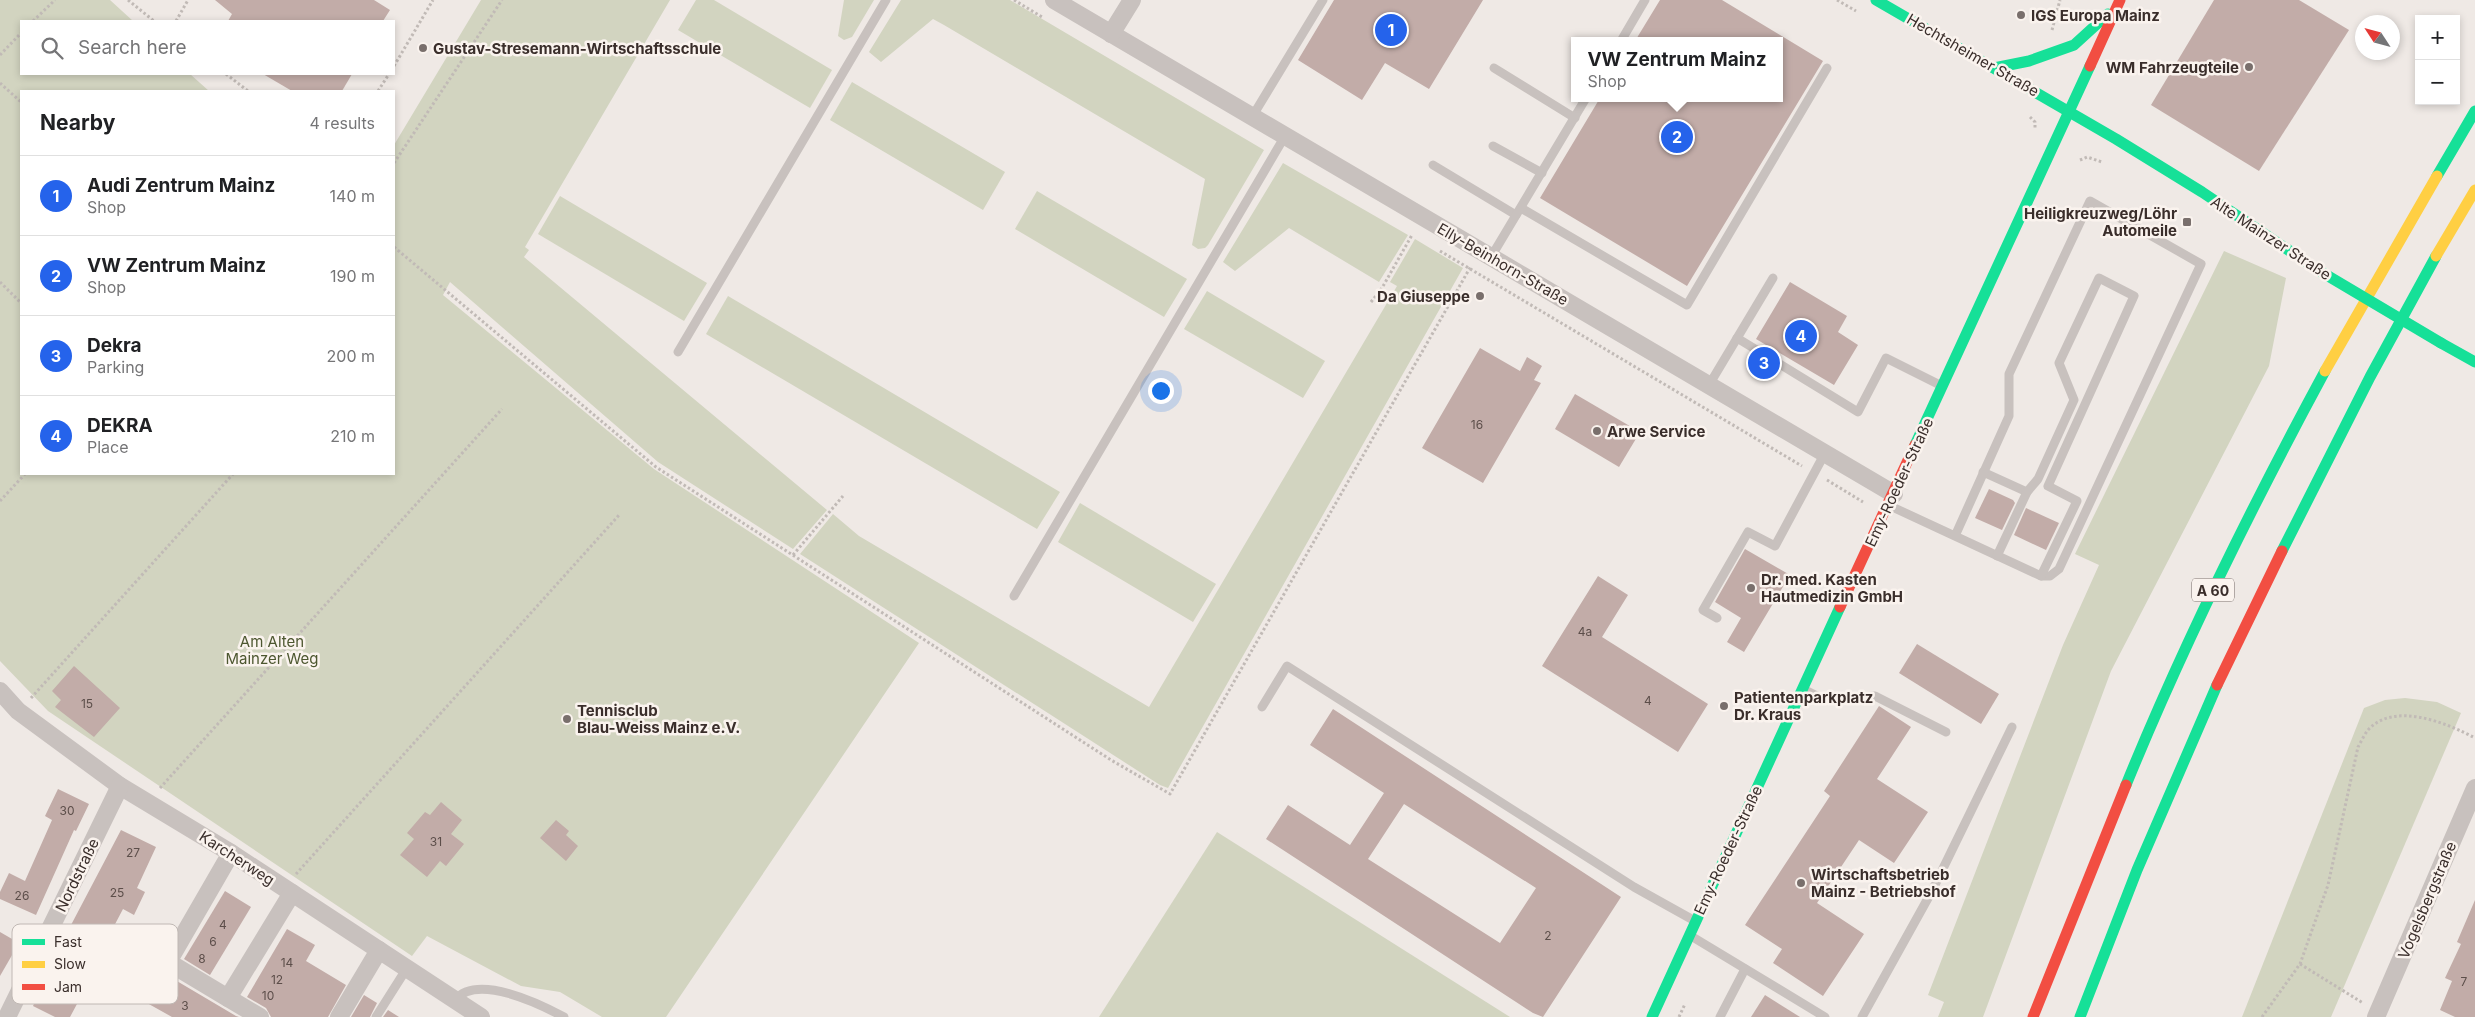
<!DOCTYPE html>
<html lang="en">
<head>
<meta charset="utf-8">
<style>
  body { margin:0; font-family:Inter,sans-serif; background:#f2f2f2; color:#202124 }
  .controls { position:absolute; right:15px; top:15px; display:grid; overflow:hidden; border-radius:0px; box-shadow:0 2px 8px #0003 }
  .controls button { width:45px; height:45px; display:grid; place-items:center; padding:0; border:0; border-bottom:1px solid #e0e0e0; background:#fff; color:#202124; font:25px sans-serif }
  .compass { position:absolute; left:2355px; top:15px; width:45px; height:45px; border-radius:50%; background:#fff; box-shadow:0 2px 8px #0003; rotate:306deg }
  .you { position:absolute; left:1160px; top:390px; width:18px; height:18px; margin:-12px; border:4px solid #fff; border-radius:50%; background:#1a73e8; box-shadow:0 0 0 8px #1a73e833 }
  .badge { display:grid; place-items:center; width:32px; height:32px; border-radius:50%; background:#2563eb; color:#fff; font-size:16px; font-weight:700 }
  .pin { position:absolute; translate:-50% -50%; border:2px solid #fff; box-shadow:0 1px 5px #0006 }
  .popup { position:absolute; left:1571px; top:37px; width:212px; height:65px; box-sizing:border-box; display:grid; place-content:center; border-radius:0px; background:#fff; filter:drop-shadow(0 1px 4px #0005); font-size:16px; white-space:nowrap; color:#757577 }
  .popup b { font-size:19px; color:#202124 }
  .popup::after { content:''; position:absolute; left:50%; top:100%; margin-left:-10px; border:10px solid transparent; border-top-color:#fff }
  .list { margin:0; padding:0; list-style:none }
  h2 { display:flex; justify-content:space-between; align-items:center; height:65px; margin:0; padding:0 20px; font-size:21px }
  h2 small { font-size:16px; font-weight:400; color:#757577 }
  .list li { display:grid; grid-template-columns:32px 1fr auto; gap:15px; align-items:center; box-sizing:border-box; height:80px; padding:0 20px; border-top:1px solid #e0e0e0 }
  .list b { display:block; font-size:19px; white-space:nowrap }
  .list p { margin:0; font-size:16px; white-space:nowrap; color:#757577 }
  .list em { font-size:16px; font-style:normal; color:#757577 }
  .icon { flex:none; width:28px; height:28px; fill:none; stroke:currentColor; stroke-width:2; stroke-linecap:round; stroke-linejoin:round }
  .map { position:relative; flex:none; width:2475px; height:1017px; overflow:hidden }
  .search { position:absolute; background:#fff; box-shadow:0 2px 8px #0003; left:20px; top:20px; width:375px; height:55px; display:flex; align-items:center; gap:12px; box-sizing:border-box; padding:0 18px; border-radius:0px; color:#757577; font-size:19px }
  .panel { position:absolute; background:#fff; box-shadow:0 2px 8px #0003; left:20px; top:90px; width:375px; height:385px; border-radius:0px }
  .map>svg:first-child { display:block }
  .green { fill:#d2d4c0 }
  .building { fill:#c2aca8; fill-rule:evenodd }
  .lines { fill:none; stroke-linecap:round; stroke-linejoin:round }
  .path { stroke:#c1bab6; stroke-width:3; stroke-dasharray:2.5 2.5; stroke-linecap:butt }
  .lane { stroke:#c8c1be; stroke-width:9 }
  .street { stroke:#c8c1be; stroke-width:18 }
  .fast { stroke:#16e098; stroke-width:11 }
  .slow { stroke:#ffcf43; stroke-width:11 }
  .jam { stroke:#f24e42; stroke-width:11 }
  .fast-bridge { stroke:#16e098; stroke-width:11 }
  .poi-dot { fill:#796f6c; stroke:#faf3ee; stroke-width:2 }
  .labels { text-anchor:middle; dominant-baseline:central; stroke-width:5; stroke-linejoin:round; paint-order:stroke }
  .number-label { font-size:12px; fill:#5c4e4a }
  .shield { fill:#faf3ee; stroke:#746966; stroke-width:1 }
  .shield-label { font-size:14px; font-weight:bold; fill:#3a2e2b }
  .poi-label { font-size:15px; font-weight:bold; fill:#3a2e2b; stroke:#faf3ee; text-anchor:start }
  .street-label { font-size:15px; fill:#3a2e2b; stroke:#faf3ee }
  .park-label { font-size:15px; fill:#4d5730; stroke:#faf3ee }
  .key { fill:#faf3ee; stroke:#c0b8b4; stroke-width:1 }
  .key-label { font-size:14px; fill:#3a2e2b }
</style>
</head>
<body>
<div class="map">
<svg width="2475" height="1017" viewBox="0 0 2475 1017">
  <rect width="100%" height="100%" fill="#efe9e5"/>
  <g class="green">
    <path d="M0 0H110L133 21H21V74H190L209 91H21V474H394V145L481 0H670L525 247 529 250 524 257 827 510 793 549 658 462 450 282 443 295 654 469 919 643 666 1017H602L560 992 521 986 427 936 412 956 48 711 0 661Z"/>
    <path d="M696 0H714L832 70 810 108 678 30Z"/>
    <path d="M844 0H874L852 37 844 40 838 36Z"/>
    <path d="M901 0H1010L1264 150 1208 245 1205 248 1198 249 1192 245 1205 179 944 25 933 19 881 62 869 52Z"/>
    <path d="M852 82 1005 172 983 210 830 120Z"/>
    <path d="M1283 163 1408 235 1379 282 1289 228 1235 271 1223 262Z"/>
    <path d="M1037 191 1187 279 1164 317 1015 229Z"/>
    <path d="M560 196 707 283 684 321 538 234Z"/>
    <path d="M1415 239 1463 268 1168 788 1160 785 800 554 833 514 859 536 1149 707 1397 286 1390 282Z"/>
    <path d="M2224 251 2286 278 2269 366 2111 671 1983 1017H1938L1944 1002 1928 995 2063 645 2099 565 2075 554Z"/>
    <path d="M1207 291 1325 361 1303 398 1184 329Z"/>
    <path d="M728 296 1060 492 1037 529 706 334Z"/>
    <path d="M1080 503 1216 584 1193 622 1058 542Z"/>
    <path d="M2405 698 2437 702 2461 713 2331 1017H2242L2364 708 2385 700Z"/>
    <path d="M1217 832 1510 1017H1099Z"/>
  </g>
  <g class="building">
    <path d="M215 0H374L390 10 383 21H228L232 14Z"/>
    <path d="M1334 0H1483L1429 89 1385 63 1362 100 1298 60Z"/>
    <path d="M1660 0H1722L1823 61 1687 286 1540 198 1600 98H1780V41H1635Z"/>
    <path d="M2214 0H2299L2349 30 2259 171 2151 105Z"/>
    <path d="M263 74H352L342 91H292Z"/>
    <path d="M1790 282 1847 316 1838 332 1858 345 1834 385 1756 339Z"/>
    <path d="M1480 348 1520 371 1527 357 1542 366 1534 380 1541 383 1483 483 1422 448Z"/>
    <path d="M1575 394 1640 432 1619 467 1555 429Z"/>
    <path d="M1989 489 2013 500 2015 503 2002 530 1975 518Z"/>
    <path d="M2026 508 2059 523 2046 550 2014 535Z"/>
    <path d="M1745 549 1790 575 1744 652 1727 642 1741 618 1715 602Z"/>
    <path d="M1598 576 1628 595 1602 637 1708 704 1678 752 1542 666Z"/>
    <path d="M1917 644 1999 694 1981 724 1899 673Z"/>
    <path d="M74 666 120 708 94 737 55 707 61 700 52 691Z"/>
    <path d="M1879 706 1911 727 1877 779 1928 812 1894 863 1859 840 1817 903 1864 934 1823 996 1773 963 1782 949 1745 925 1830 796 1824 791Z"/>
    <path d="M1333 709 1621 897 1543 1017 1533 1013 1266 839 1288 805 1350 845 1384 793 1310 745ZM1404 804 1536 888 1500 943 1368 859Z"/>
    <path d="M58 789 89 804 76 831 74 830 36 915 0 899V892L9 873 25 881 52 820 45 816Z"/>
    <path d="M441 802 462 820 451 834 464 844 446 866 440 861 427 877 400 855 414 839 407 833 425 812 430 815Z"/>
    <path d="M556 820 569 831 566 835 578 846 566 861 540 838Z"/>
    <path d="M121 830 156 847 137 888 145 892 134 915 123 909 103 947 94 943 67 999 77 1004 70 1017H55L33 1006 61 944Z"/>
    <path d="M225 891 251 907 210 975 184 959Z"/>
    <path d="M2475 900V1017H2455L2440 1010 2452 981 2445 978 2461 944 2457 942Z"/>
    <path d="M287 929 315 945 306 961 346 985 328 1017H271L266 1008 247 997Z"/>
    <path d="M0 932 19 943 0 976Z"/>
    <path d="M165 974 236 1016 239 1017H172L147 1003Z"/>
    <path d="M364 995 377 1003 370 1017H351Z"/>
    <path d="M1765 995 1800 1017H1751Z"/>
    <path d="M388 1010 399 1017H383Z"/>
  </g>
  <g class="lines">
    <g class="path">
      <path d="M128 0 154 21"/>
      <path d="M1014 0 1042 17"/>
      <path d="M1837 0 1856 11"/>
      <path d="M33 21 55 0"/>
      <path d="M176 21 188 0"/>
      <path d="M2052 30 2060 0"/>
      <path d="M0 55 21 33"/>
      <path d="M394 66 433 0"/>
      <path d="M226 74 248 91"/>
      <path d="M0 83 21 102"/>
      <path d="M378 91 389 74"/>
      <path d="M2030 117 2035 122V129"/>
      <path d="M2080 160 2087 157 2102 162"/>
      <path d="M394 163 502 0"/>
      <path d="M394 247 656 467 1111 760 1170 794 1471 266"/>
      <path d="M1440 251 1802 466"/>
      <path d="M0 282 21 303"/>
      <path d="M1371 302 1382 288 1412 235"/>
      <path d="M1827 480 1863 502"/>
      <path d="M0 501 25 474"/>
      <path d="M793 555 843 496"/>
      <path d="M31 698 233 474"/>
      <path d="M160 788 502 409"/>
      <path d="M296 874 620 514"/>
      <path d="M2300 964 2363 1003"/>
      <path d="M1679 1017 1685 1004"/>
      <path d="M2262 1017 2300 964 2328 885 2358 747C2361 742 2364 735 2368 730 2394 701 2447 723 2475 738"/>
    </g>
    <g class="lane">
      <path d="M1621 41 1645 0"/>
      <path d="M1494 68 1575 118"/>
      <path d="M1252 117 1323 0"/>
      <path d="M1493 146 1542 173"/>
      <path d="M1433 165 1516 215"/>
      <path d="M1521 208 1687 305 1827 68"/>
      <path d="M1491 257 1586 98"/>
      <path d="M1737 338 1858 412 1886 358 1940 385"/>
      <path d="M678 352 886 0"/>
      <path d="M1709 385 1773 278"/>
      <path d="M1983 472 2027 492"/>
      <path d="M1888 505 2041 576H2050L2059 569 2201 264 2090 201 2009 374V416L1955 536"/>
      <path d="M1997 556 2027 492 2038 479 2074 400 2059 363 2099 278 2134 296 2048 486 2077 501 2041 576"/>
      <path d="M1014 596 1285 136"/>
      <path d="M1717 618 1703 610 1748 532 1775 546 1825 453"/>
      <path d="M1805 690 1821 698 1875 696 1946 732"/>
      <path d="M1262 707 1287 666 1634 887 1695 921"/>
      <path d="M1691 936 1825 1017"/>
      <path d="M455 1000C477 973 540 1004 564 1017"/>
      <path d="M376 1017 407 968"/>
      <path d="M1720 1017 1745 969"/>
      <path d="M1862 1017 1932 891 2012 727"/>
    </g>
    <g class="street">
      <path d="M1054 0 1894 494"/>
      <path d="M1111 34 1132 0"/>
      <path d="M0 691 18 711 120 786 231 853 481 1017"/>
      <path d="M228 998 168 962 231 853"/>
      <path d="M7 1017 120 786"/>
      <path d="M260 1017 228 998 292 893"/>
      <path d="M339 1017 379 950"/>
      <path d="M2376 1017 2475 788"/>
    </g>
    <g class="fast">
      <path d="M1876 0 2116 139 2202 192 2318 270"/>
      <path d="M1994 68 2029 61 2074 45 2108 14"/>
      <path d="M2437 176 2475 111"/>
      <path d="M2441 343 2475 362"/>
      <path d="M1915 445 2090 66"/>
      <path d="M2282 551 2370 377 2436 256"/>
      <path d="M2126 785C2184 643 2252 506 2325 371"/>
      <path d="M1652 1017 1840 607"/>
      <path d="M2080 1017 2137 870 2217 685"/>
    </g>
    <g class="slow">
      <path d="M2436 256 2475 190"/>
      <path d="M2325 371 2437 176"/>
    </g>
    <g class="jam">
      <path d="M2090 66 2120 0"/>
      <path d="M1840 607 1915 445"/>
      <path d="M2217 685 2282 551"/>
      <path d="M2033 1017 2126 785"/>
    </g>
    <path class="fast-bridge" d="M2318 270 2441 343"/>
  </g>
  <g class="poi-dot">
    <circle cx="2021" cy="15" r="5"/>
    <circle cx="423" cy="48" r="5"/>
    <circle cx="2249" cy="67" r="5"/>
    <rect x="2182" y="217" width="10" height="10" rx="2.5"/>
    <circle cx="1480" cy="296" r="5"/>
    <circle cx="1597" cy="431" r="5"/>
    <circle cx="1751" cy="588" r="5"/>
    <circle cx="1724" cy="706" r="5"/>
    <circle cx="567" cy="719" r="5"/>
    <circle cx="1801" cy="883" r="5"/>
  </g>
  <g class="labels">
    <g class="number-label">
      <text x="1477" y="424">16</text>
      <text x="1585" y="631">4a</text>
      <text x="1648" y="700">4</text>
      <text x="87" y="703">15</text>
      <text x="67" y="810">30</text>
      <text x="436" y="841">31</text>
      <text x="133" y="852">27</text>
      <text x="117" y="892">25</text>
      <text x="22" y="895">26</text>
      <text x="223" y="924">4</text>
      <text x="1548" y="935">2</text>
      <text x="213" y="941">6</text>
      <text x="202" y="958">8</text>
      <text x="287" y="962">14</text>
      <text x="277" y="979">12</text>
      <text x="2464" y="981">7</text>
      <text x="268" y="995">10</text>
      <text x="185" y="1005">3</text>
    </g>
    <rect class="shield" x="2192" y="578.5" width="42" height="23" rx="4"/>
    <g class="shield-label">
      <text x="2213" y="590">A 60</text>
    </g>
    <g class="poi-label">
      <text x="2031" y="15">IGS Europa Mainz</text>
      <text x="433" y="48">Gustav-Stresemann-Wirtschaftsschule</text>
      <text x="2239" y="67" text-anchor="end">WM Fahrzeugteile</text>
      <text x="2177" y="213" text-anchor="end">Heiligkreuzweg/Löhr<tspan x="2177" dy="17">Automeile</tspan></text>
      <text x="1470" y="296" text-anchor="end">Da Giuseppe</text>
      <text x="1607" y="431">Arwe Service</text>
      <text x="1761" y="579">Dr. med. Kasten<tspan x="1761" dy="17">Hautmedizin GmbH</tspan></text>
      <text x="1734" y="697">Patientenparkplatz<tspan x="1734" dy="17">Dr. Kraus</tspan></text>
      <text x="577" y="710">Tennisclub<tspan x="577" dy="17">Blau-Weiss Mainz e.V.</tspan></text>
      <text x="1811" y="874">Wirtschaftsbetrieb<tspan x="1811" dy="17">Mainz - Betriebshof</tspan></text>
    </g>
    <g class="street-label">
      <text transform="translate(1973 55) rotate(30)">Hechtsheimer Straße</text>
      <text transform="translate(2271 238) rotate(33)">Alte Mainzer Straße</text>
      <text transform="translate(1503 264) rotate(30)">Elly-Beinhorn-Straße</text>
      <text transform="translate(1899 482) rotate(-65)">Emy-Roeder-Straße</text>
      <text transform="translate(1728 850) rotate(-65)">Emy-Roeder-Straße</text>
      <text transform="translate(237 858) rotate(33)">Karcherweg</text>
      <text transform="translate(77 875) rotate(-64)">Nordstraße</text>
      <text transform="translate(2427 900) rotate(-67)">Vogelsbergstraße</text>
    </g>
    <g class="park-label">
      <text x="272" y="641">Am Alten<tspan x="272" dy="17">Mainzer Weg</tspan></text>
    </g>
  </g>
  <rect x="12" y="924" width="166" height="80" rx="8" class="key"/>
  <rect x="22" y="939" width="23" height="6" fill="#16e098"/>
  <rect x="22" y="961" width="23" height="7" fill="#ffcf43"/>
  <rect x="22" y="984" width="23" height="6" fill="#f24e42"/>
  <g class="key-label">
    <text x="54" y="947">Fast</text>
    <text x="54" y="969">Slow</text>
    <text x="54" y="992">Jam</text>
  </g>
</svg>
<div class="controls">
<button>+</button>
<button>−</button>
</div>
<svg class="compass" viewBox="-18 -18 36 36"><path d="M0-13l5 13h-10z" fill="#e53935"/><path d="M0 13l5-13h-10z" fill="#757577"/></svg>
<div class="you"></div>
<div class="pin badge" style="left:1391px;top:30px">1</div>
<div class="pin badge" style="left:1677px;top:137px">2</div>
<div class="popup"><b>VW Zentrum Mainz</b>Shop</div>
<div class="pin badge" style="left:1764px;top:363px">3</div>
<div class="pin badge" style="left:1801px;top:336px">4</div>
<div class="search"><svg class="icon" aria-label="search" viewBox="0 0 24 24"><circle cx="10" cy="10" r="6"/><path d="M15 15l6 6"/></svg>Search here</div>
<section class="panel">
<h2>Nearby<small>4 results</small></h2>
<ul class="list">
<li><span class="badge">1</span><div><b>Audi Zentrum Mainz</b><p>Shop</p></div><em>140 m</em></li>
<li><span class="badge">2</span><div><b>VW Zentrum Mainz</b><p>Shop</p></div><em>190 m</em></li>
<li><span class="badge">3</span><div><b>Dekra</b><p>Parking</p></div><em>200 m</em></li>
<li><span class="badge">4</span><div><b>DEKRA</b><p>Place</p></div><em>210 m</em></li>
</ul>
</section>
</div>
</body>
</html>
